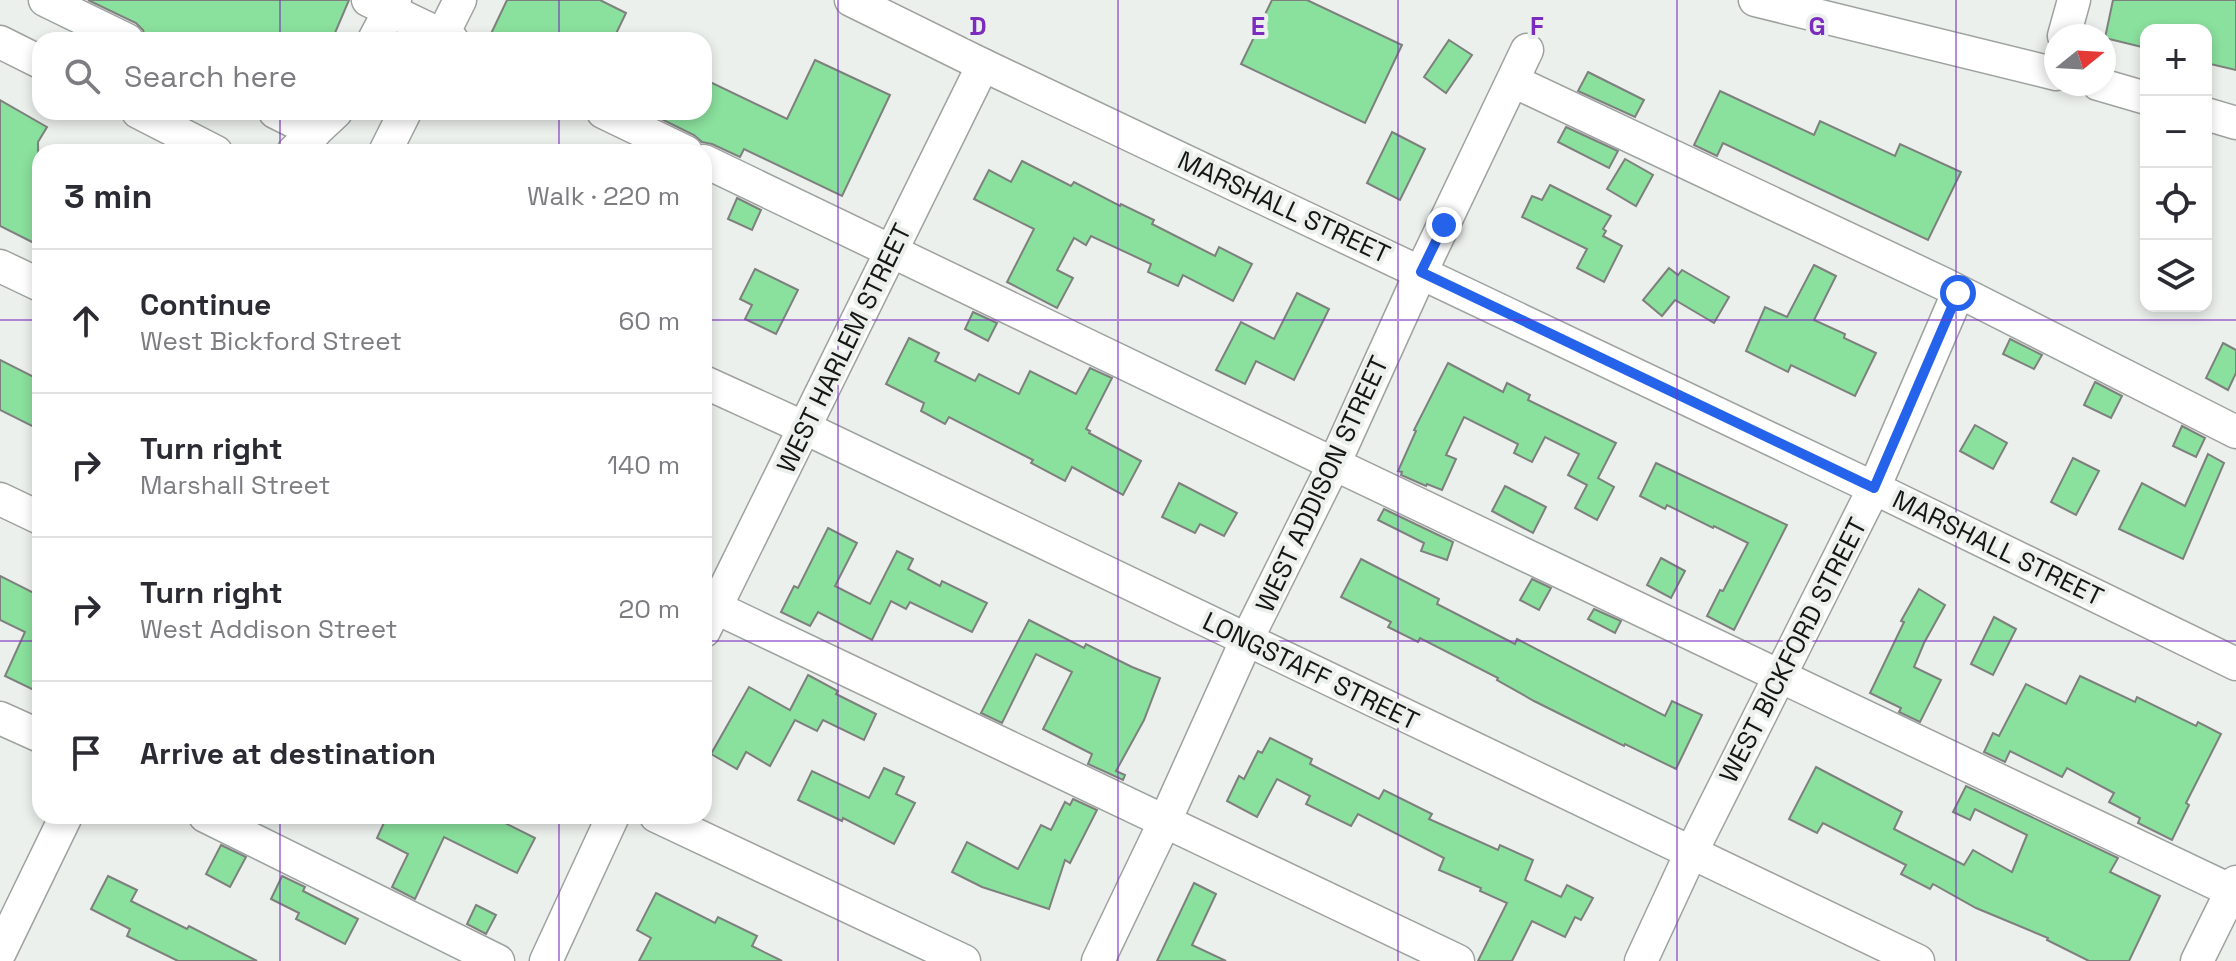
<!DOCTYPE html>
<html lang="en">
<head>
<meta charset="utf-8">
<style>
  body { margin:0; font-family:"Space Grotesk",sans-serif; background:#f2f2f3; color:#2b2b33 }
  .controls { position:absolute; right:24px; top:24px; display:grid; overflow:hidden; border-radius:16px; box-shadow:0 4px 12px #0003 }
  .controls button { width:72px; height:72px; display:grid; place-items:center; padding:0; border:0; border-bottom:2px solid #e1e1e2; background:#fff; color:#2b2b33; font:40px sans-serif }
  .compass { position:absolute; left:2044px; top:24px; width:72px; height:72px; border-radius:50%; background:#fff; box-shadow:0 4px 12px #0003; rotate:72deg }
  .stop { position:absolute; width:24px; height:24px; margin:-18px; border:6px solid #2563eb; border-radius:50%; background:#fff }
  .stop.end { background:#2563eb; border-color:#fff; box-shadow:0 2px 8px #0008 }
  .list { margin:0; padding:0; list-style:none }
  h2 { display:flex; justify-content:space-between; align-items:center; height:104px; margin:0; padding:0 32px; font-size:34px }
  h2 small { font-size:26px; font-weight:400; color:#7c7c81 }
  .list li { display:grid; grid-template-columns:52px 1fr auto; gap:24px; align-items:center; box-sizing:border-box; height:144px; padding:0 32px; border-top:2px solid #e1e1e2 }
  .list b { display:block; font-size:30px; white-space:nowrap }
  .list p { margin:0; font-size:26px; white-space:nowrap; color:#7c7c81 }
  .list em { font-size:26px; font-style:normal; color:#7c7c81 }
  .icon { flex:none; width:44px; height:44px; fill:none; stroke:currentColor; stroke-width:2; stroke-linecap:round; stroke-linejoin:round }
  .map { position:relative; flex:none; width:2236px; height:961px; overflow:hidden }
  .search { position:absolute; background:#fff; box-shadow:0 4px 12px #0003; left:32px; top:32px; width:680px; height:88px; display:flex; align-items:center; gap:20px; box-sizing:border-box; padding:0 28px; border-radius:24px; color:#7c7c81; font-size:30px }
  .panel { position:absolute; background:#fff; box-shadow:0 4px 12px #0003; left:32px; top:144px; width:680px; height:680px; border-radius:24px }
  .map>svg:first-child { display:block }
  .building { fill:#8ae09d; stroke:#7d807d; stroke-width:2 }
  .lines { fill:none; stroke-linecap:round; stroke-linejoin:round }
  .minor-casing { stroke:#9ea29f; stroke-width:35 }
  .minor { stroke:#fff; stroke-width:32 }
  .route { stroke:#2563eb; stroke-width:10 }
  .grid { fill:none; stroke:#7b2cbf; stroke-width:2; stroke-opacity:0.55 }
  .labels { text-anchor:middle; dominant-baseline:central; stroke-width:8; stroke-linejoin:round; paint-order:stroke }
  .street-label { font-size:26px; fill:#141514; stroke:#ecf0ed }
  .grid-label { font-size:26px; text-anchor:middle; font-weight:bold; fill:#7b2cbf; stroke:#ecf0ed; stroke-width:8; stroke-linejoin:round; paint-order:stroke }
</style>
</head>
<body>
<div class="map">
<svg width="2236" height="961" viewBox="0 0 2236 961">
  <rect width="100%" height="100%" fill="#ecf0ed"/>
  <g class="building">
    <path d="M88 0H349L332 40H146L143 30 136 23Z"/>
    <path d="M507 0H600L626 13 613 40H488Z"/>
    <path d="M1272 0H1307L1402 45 1365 123 1241 64Z"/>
    <path d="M2113 0H2236V70L2206 63V30H2146V48L2105 38Z"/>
    <path d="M1449 40 1472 55 1446 93 1424 77Z"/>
    <path d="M815 60 890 95 842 196 744 149 740 157 712 144 702 142 694 135 647 112H704V79L787 119Z"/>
    <path d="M1588 72 1644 100 1635 117 1578 91Z"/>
    <path d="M1720 91 1814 135 1820 121 1895 156 1900 144 1961 172 1928 240 1723 143 1717 156 1694 145Z"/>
    <path d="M0 100 47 127 38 142 40 246 0 226Z"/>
    <path d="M1566 127 1618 151 1609 168 1558 142Z"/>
    <path d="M1392 132 1425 149 1400 200 1367 183Z"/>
    <path d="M1625 159 1653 175 1636 206 1607 189Z"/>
    <path d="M1022 161 1071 186 1074 182 1120 206 1121 204 1154 220 1152 224 1215 256 1219 247 1252 264 1233 301 1183 275 1178 286 1148 272 1151 264 1091 236 1086 245 1074 238 1057 270 1073 278 1057 308 1007 282 1034 229 974 199 989 170 1011 182Z"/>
    <path d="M1550 185 1611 216 1603 229 1606 231 1603 236 1622 246 1604 282 1577 268 1587 249 1522 217 1532 196 1542 200Z"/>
    <path d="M737 198 761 210 752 230 728 219Z"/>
    <path d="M1814 265 1836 276 1814 320 1845 334 1844 338 1876 353 1855 396 1791 365 1788 372 1746 351 1765 307 1787 317Z"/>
    <path d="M1669 268 1678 275 1682 270 1729 297 1714 323 1675 300 1662 316 1643 300Z"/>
    <path d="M755 269 798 290 776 334 745 319 752 305 740 299Z"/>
    <path d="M1297 293 1329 309 1294 380 1256 361 1245 384 1216 370 1241 322 1274 339Z"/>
    <path d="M973 312 997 323 988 341 965 329Z"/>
    <path d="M909 338 939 353 935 361 975 381 979 374 1019 394 1030 371 1076 394 1090 368 1112 378 1086 429 1090 431 1089 433 1141 461 1123 495 1072 467 1065 481 1031 463 1033 460 949 417 945 424 921 411 924 403 886 384Z"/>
    <path d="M2010 339 2042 355 2034 369 2003 354Z"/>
    <path d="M2223 343 2236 350V373L2228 390 2206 378Z"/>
    <path d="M0 360 40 380V430L0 410Z"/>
    <path d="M1448 363 1503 392 1507 383 1530 395 1528 400 1616 443 1598 478 1614 487 1597 520 1575 508 1587 485 1568 475 1579 454 1545 437 1532 462 1514 453 1518 444 1464 417 1446 455 1456 459 1442 490 1427 484 1426 486 1401 475 1402 472 1398 471 1416 431 1414 430Z"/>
    <path d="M2095 382 2122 396 2111 418 2084 405Z"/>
    <path d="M1975 425 2007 443 1993 469 1960 451Z"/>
    <path d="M2182 426 2205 438 2196 457 2173 446Z"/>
    <path d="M2208 454 2224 463 2183 559 2119 529 2142 483 2185 506Z"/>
    <path d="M2073 458 2099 471 2076 515 2051 502Z"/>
    <path d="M1656 463 1787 525 1734 630 1707 616 1720 590 1723 591 1748 543 1714 526 1713 528 1667 505 1665 509 1640 496Z"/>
    <path d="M1179 483 1237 513 1224 536 1200 524 1195 533 1162 517Z"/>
    <path d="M1505 486 1546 507 1533 533 1492 511Z"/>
    <path d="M1384 509 1453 542 1447 560 1421 551 1424 543 1378 520Z"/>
    <path d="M828 528 857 543 835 586 870 604 897 551 913 559 908 569 940 586 942 581 987 603 972 632 910 602 906 609 891 601 872 640 818 612 810 626 781 612 794 586 798 588Z"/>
    <path d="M1661 558 1685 571 1671 598 1647 585Z"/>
    <path d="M1361 559 1439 599 1437 604 1515 644 1517 639 1665 716 1672 701 1702 715 1676 769 1625 744 1624 746 1534 701 1497 680 1498 678 1420 638 1418 642 1388 627 1391 622 1341 597Z"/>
    <path d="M0 576 40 596V693L5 676 25 632 0 620Z"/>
    <path d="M1532 579 1551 588 1539 610 1520 600Z"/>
    <path d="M1919 589 1945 605 1924 643 1914 667 1941 680 1920 722 1899 712 1901 708 1870 693 1904 622 1901 621Z"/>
    <path d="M1594 609 1621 621 1615 633 1588 619Z"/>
    <path d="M1994 617 2016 629 1993 675 1971 664Z"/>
    <path d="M1029 620 1084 648 1086 644 1132 667 1160 678 1144 720 1116 771 1125 775 1123 780 1088 764 1092 754 1043 729 1072 672 1036 654 1002 723 981 713Z"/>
    <path d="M808 675 838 691 836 694 876 714 864 740 823 720 817 731 795 720 770 766 746 752 737 769 711 754 749 687 790 710Z"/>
    <path d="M2080 676 2135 702 2137 697 2196 726 2198 722 2221 734 2186 803 2189 805 2172 840 2138 823 2140 818 2109 802 2114 793 2067 768 2062 777 2010 751 2005 762 1984 752 1993 733 1999 736 2026 684 2066 704Z"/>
    <path d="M1270 738 1312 759 1310 764 1379 799 1384 790 1432 814 1429 819 1498 850 1500 845 1533 860 1525 880 1561 897 1567 885 1593 898 1581 920 1575 917 1565 937 1532 921 1512 961H1478L1507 903 1480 891 1481 888 1439 870 1444 858 1358 814 1351 826 1306 804 1310 796 1277 779 1257 817 1227 801 1239 776 1244 779 1258 751 1262 753Z"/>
    <path d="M1816 767 1902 812 1894 829 1964 865 1973 850 2012 872 2027 835 1975 809 1970 820 1953 812 1966 786 2118 858 2110 872 2160 896 2129 961H2089L2047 940 2048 938 1976 908 1933 884 1930 889 1901 874 1906 865 1823 823 1817 833 1789 819Z"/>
    <path d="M884 768 904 777 896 794 915 803 894 844 843 818 842 821 798 800 812 771 869 798Z"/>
    <path d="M1073 799 1097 810 1070 863 1065 860 1049 909 982 887 952 872 967 842 1018 869 1041 825 1051 830 1065 802 1070 805Z"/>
    <path d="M387 816H491L535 838 517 873 444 837 415 899 392 887 408 854 377 838Z"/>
    <path d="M221 845 246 857 230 887 206 874Z"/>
    <path d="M108 876 137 890 131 901 187 929 189 926 257 961H178L127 936 130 929 91 909Z"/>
    <path d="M282 876 305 887 303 891 358 919 345 944 296 919 299 913 271 899Z"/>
    <path d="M1194 883 1216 894 1192 945 1226 961H1157Z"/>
    <path d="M656 893 715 923 718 917 757 936 752 946 782 961H639L651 938 637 930Z"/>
    <path d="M476 905 496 915 486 934 467 924Z"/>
  </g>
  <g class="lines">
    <g class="minor-casing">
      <g id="minor">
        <path d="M45 0 127 40"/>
        <path d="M368 0 452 40"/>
        <path d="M851 0 983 65 1874 488 2236 664"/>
        <path d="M1755 0 2056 74"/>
        <path d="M2064 36 2074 0"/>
        <path d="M374 40 395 0"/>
        <path d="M440 40 460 0"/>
        <path d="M0 42 40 62"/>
        <path d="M1513 81 1946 285 2236 432"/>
        <path d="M2098 84 2146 98"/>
        <path d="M138 112 216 152"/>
        <path d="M275 112 315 132"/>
        <path d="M603 112 686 152"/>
        <path d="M2206 114 2236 123"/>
        <path d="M293 152 336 112"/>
        <path d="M385 152 405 112"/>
        <path d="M704 161 1334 464 2236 893"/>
        <path d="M0 266 40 285"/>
        <path d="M704 382 805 428 1918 961"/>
        <path d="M0 499 40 518"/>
        <path d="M704 602 1458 961"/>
        <path d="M704 631 983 65"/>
        <path d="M0 718 40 736"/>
        <path d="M205 816 498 961"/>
        <path d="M656 816 964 961"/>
        <path d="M0 952 66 816"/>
        <path d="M546 961 613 816"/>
        <path d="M1098 961 1165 821 1247 639 1334 464 1421 272 1527 50"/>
        <path d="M1641 961 1691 853 1874 488 1958 293"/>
        <path d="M2197 961 2236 882"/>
      </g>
    </g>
    <use href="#minor" class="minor"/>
  </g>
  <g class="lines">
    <path class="route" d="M1444 225 1421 272 1874 488 1958 293"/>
  </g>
  <path class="grid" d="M280 0V40M559 0V40M838 0V961M1118 0V961M1398 0V961M1677 0V961M1956 0V961M280 112V152M559 112V152M0 320H40M704 320H2236M0 641H40M704 641H2236M280 816V961M559 816V961"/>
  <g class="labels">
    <g class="street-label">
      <text transform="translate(1284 207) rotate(25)">MARSHALL STREET</text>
      <text transform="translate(844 348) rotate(-64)">WEST HARLEM STREET</text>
      <text transform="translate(1322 484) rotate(-65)">WEST ADDISON STREET</text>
      <text transform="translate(1998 548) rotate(26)">MARSHALL STREET</text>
      <text transform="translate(1793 650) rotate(-63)">WEST BICKFORD STREET</text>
      <text transform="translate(1311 671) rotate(26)">LONGSTAFF STREET</text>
    </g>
  </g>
  <g class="grid-label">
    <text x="978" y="35">D</text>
    <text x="1258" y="35">E</text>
    <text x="1537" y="35">F</text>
    <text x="1817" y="35">G</text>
  </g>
</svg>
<div class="controls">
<button>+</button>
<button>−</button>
<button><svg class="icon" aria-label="locate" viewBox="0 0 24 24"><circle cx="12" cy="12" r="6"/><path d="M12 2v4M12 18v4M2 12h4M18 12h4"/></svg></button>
<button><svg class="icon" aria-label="layers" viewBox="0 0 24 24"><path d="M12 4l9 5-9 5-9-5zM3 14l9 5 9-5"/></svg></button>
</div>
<svg class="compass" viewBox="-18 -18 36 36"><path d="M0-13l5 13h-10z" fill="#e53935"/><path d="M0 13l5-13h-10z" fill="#7c7c81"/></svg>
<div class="stop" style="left:1958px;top:293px"></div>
<div class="stop end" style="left:1444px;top:225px"></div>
<div class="search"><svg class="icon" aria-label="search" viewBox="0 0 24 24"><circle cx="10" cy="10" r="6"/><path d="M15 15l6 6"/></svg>Search here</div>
<section class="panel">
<h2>3 min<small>Walk · 220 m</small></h2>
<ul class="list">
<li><svg class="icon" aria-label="ahead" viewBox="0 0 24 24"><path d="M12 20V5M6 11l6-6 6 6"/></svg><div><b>Continue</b><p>West Bickford Street</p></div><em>60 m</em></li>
<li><svg class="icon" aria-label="right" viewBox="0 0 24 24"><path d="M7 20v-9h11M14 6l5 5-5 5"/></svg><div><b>Turn right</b><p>Marshall Street</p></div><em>140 m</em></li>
<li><svg class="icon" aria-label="right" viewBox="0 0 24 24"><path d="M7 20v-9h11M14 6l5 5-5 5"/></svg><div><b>Turn right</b><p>West Addison Street</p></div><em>20 m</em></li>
<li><svg class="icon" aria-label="arrive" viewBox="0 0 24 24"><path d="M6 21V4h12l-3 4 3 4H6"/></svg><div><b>Arrive at destination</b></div></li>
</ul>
</section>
</div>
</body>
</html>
